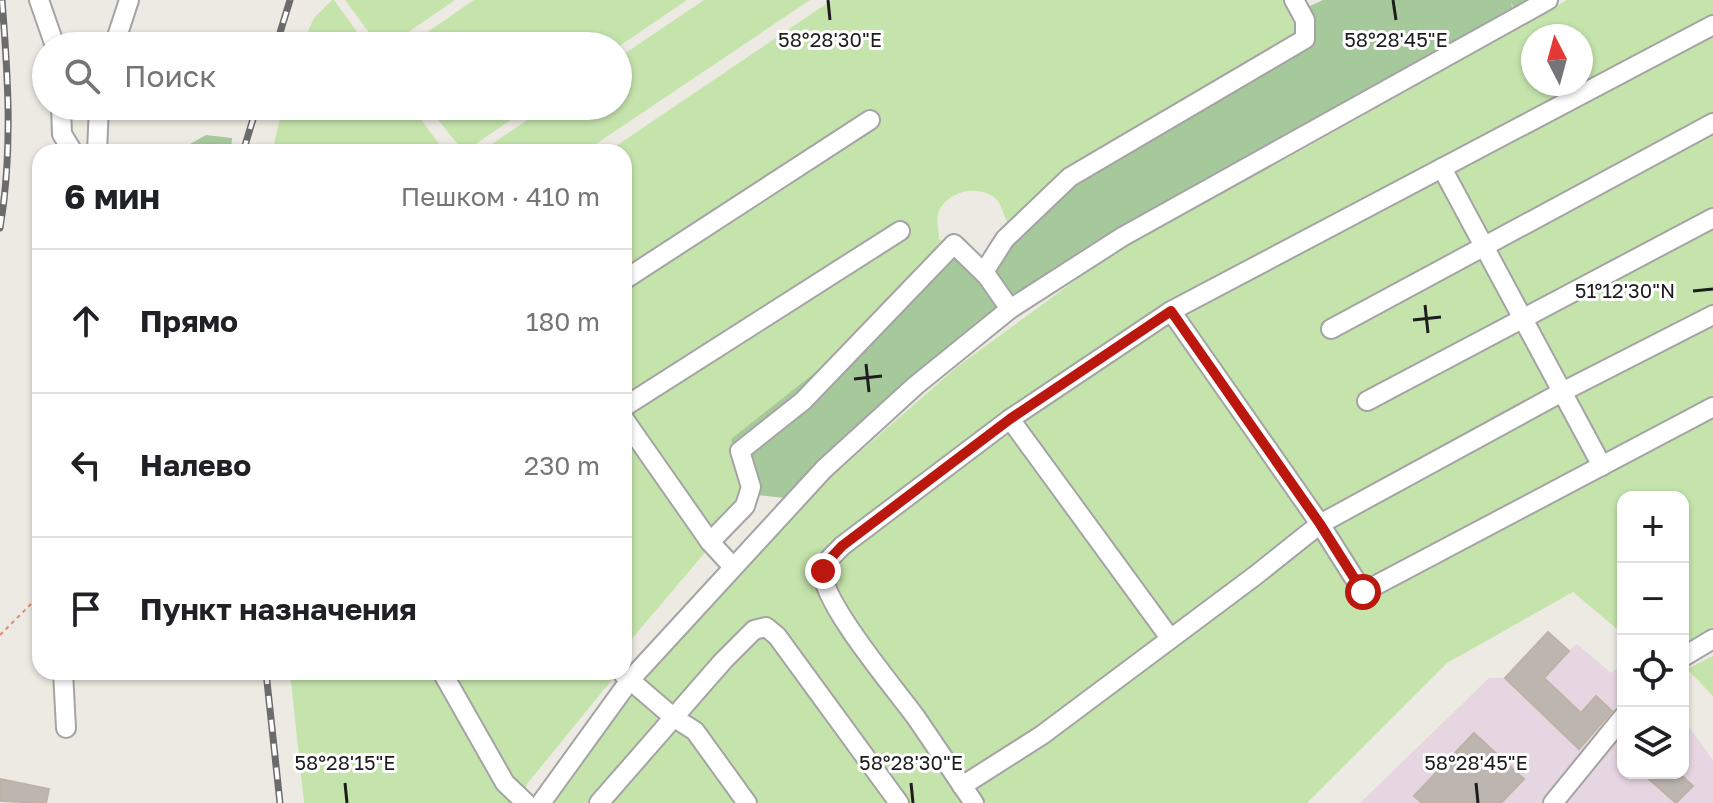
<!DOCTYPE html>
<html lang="ru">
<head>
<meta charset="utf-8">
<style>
  body { margin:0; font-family:"Golos Text",sans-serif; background:#f6f6f6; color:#202124 }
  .controls { position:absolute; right:24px; bottom:24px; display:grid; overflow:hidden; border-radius:16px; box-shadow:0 2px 6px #0004 }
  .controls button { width:72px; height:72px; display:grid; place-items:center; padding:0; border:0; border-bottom:2px solid #e0e0e0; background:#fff; color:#202124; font:40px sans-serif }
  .compass { position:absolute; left:1521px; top:24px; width:72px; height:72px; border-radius:50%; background:#fff; box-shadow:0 2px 6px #0004; rotate:354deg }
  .stop { position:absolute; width:24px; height:24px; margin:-18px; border:6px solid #ba170f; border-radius:50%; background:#fff }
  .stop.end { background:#ba170f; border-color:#fff; box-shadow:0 2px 8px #0008 }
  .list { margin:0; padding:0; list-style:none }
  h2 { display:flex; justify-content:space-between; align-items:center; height:104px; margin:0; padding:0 32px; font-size:34px }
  h2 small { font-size:26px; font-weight:400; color:#757577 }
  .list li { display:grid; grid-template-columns:52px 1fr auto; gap:24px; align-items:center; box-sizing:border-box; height:144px; padding:0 32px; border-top:2px solid #e0e0e0 }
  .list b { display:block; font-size:30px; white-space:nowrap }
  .list em { font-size:26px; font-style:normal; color:#757577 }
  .icon { flex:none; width:44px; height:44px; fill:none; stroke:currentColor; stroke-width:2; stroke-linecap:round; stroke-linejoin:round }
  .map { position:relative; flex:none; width:1713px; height:803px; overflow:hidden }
  .search { position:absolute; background:#fff; box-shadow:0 2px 6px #0004; left:32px; top:32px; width:600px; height:88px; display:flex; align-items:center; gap:20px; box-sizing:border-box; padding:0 28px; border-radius:44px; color:#757577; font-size:30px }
  .panel { position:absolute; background:#fff; box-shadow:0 2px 6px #0004; left:32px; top:144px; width:600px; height:536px; border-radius:24px }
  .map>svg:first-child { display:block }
  .industrial { fill:#e6d6e2 }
  .grass { fill:#c5e4ac; fill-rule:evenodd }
  .forest { fill:#a6c99b }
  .building { fill:#bdb6b0; stroke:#beb2a7; stroke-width:2 }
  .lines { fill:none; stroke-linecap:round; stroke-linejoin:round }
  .minor-casing { stroke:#a4a4a4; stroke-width:22 }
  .path { stroke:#ef8573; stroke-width:2; stroke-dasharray:4 4; stroke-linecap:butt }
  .minor { stroke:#fff; stroke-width:18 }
  .rail-casing { stroke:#6b6b6b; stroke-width:7 }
  .rail { stroke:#fff; stroke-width:4; stroke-dasharray:12; stroke-linecap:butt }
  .route { stroke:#ba170f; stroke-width:10 }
  .ticks { fill:none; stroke:#1d1d1d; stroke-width:3 }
  .ticks-label { font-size:20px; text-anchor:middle; fill:#1d1d1d; stroke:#fff; stroke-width:6; stroke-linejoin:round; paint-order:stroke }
</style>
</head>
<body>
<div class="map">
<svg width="1713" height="803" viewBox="0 0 1713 803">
  <rect width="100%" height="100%" fill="#edeae3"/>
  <path class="industrial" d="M1548 632 1569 651 1577 644 1611 673 1619 666 1623 670V773H1683V719L1713 760V803H1360L1489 678H1505Z"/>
  <g class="grass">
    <path d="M332 0H334L367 46H301L314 18Z"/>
    <path d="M345 0H455L388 46H379Z"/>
    <path d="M474 0H687L618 47 407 46Z"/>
    <path d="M704 0H810L584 152H480L548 106H618V58Z"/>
    <path d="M832 0H1291L1302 42 1007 222C1004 215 1001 204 996 199 979 183 945 191 938 214 936 221 939 232 939 239L947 246 714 538 624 409V152H607Z"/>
    <path d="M1567 0H1713V628L1683 643V497H1623V634L1573 592 1447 663 1307 803H551L627 693 784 518 957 367 1129 241 1302 150ZM1533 36H1581V84H1533Z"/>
    <path d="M283 106H411L445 152H272Z"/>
    <path d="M427 106H531L464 152Z"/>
    <path d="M624 430 708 549 624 648Z"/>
    <path d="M1713 656V696L1687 669Z"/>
    <path d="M290 672H611L615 676 527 784 523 803H304Z"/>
  </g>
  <g class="forest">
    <path d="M1323 0H1535L1515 12 1511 2 1513 12 1169 204 839 444 785 498 747 494 731 439 836 356 947 246 974 274 1013 229 1007 222 1302 42 1299 11Z"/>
    <path d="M206 135 232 138 231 152H176Z"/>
  </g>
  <g class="building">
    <path d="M1548 632 1569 651 1544 678 1581 713 1596 696 1612 711 1579 749 1505 678Z"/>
    <path d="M1474 733 1524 779 1501 803H1422L1414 796Z"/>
    <path d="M1642 773H1679L1693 786 1676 803Z"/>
    <path d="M0 779 49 789 46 803 0 801Z"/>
  </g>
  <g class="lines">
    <g class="minor-casing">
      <g id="minor">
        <path d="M39 0 55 46"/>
        <path d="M114 46 129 0"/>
        <path d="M61 106 62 134 73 152"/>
        <path d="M97 152 99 106"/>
        <path d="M1442 168 1602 466"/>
        <path d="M984 272 1005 239 1070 177 1305 39V20L1294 0"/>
        <path d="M624 280 870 120"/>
        <path d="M1171 311 1320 524 1363 592 1713 407"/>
        <path d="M1331 329 1713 123"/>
        <path d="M1367 401 1713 218"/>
        <path d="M624 407 900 231"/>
        <path d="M624 419 710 542 733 567"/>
        <path d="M1010 419 1170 638"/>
        <path d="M710 542 745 506 751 487 740 451 803 401 954 244 987 276 1010 309"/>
        <path d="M1683 657 1713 639"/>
        <path d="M63 672 66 728"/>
        <path d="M442 672 505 783 526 803"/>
        <path d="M623 674 673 717 695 731 747 803"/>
        <path d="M962 786 1042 735 1256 575 1320 524 1562 392 1713 315"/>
        <path d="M541 803 630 680 824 469 915 386 1010 309 1122 237 1548 0"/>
        <path d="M599 803 723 661 754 630 766 627 777 636 899 803"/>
        <path d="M974 803C954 774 935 745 915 716 896 690 819 599 823 570 825 561 836 553 842 546L1010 419 1171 311 1713 25"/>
        <path d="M1553 803 1623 717"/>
      </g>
    </g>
    <path class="path" d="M0 635 40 595"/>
    <use href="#minor" class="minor"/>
    <g class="rail-casing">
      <g id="rail">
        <path d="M276 46 290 0"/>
        <path d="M243 152 257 106"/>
        <path d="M0 228C13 152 8 76 2 0"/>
        <path d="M266 672 280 803"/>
      </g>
    </g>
    <use href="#rail" class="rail"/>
  </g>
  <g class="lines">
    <path class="route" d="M823 571 828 561 842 546 1010 419 1171 311 1320 524 1363 592"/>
  </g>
  <path class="ticks" d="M828 0 830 20M1393 0 1396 20M1693 291 1713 289M1425 305 1428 333M1413 320 1441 317M866 364 869 392M854 379 882 376M345 783 347 803M911 783 913 803M1476 783 1478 803"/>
  <g class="ticks-label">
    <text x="830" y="47">58°28'30"E</text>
    <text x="1396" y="47">58°28'45"E</text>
    <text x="1625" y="298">51°12'30"N</text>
    <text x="345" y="770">58°28'15"E</text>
    <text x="911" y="770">58°28'30"E</text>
    <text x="1476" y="770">58°28'45"E</text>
  </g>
</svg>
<div class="controls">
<button>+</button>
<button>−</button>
<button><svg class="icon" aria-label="locate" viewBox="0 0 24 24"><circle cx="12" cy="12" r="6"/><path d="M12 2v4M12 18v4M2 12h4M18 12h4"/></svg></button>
<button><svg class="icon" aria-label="layers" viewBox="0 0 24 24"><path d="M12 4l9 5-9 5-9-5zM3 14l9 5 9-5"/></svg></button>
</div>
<svg class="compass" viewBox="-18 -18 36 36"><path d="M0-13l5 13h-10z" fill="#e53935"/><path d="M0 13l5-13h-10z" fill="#757577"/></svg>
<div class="stop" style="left:1363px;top:592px"></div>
<div class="stop end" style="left:823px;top:571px"></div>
<div class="search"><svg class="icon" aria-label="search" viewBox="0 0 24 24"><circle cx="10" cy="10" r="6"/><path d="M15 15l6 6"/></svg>Поиск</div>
<section class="panel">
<h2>6 мин<small>Пешком · 410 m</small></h2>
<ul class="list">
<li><svg class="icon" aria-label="ahead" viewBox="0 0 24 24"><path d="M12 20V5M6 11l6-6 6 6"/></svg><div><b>Прямо</b></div><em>180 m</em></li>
<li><svg class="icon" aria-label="left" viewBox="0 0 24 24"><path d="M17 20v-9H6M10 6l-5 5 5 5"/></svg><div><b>Налево</b></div><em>230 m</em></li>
<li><svg class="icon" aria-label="arrive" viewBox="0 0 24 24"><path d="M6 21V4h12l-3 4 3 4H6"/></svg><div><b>Пункт назначения</b></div></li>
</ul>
</section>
</div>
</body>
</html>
